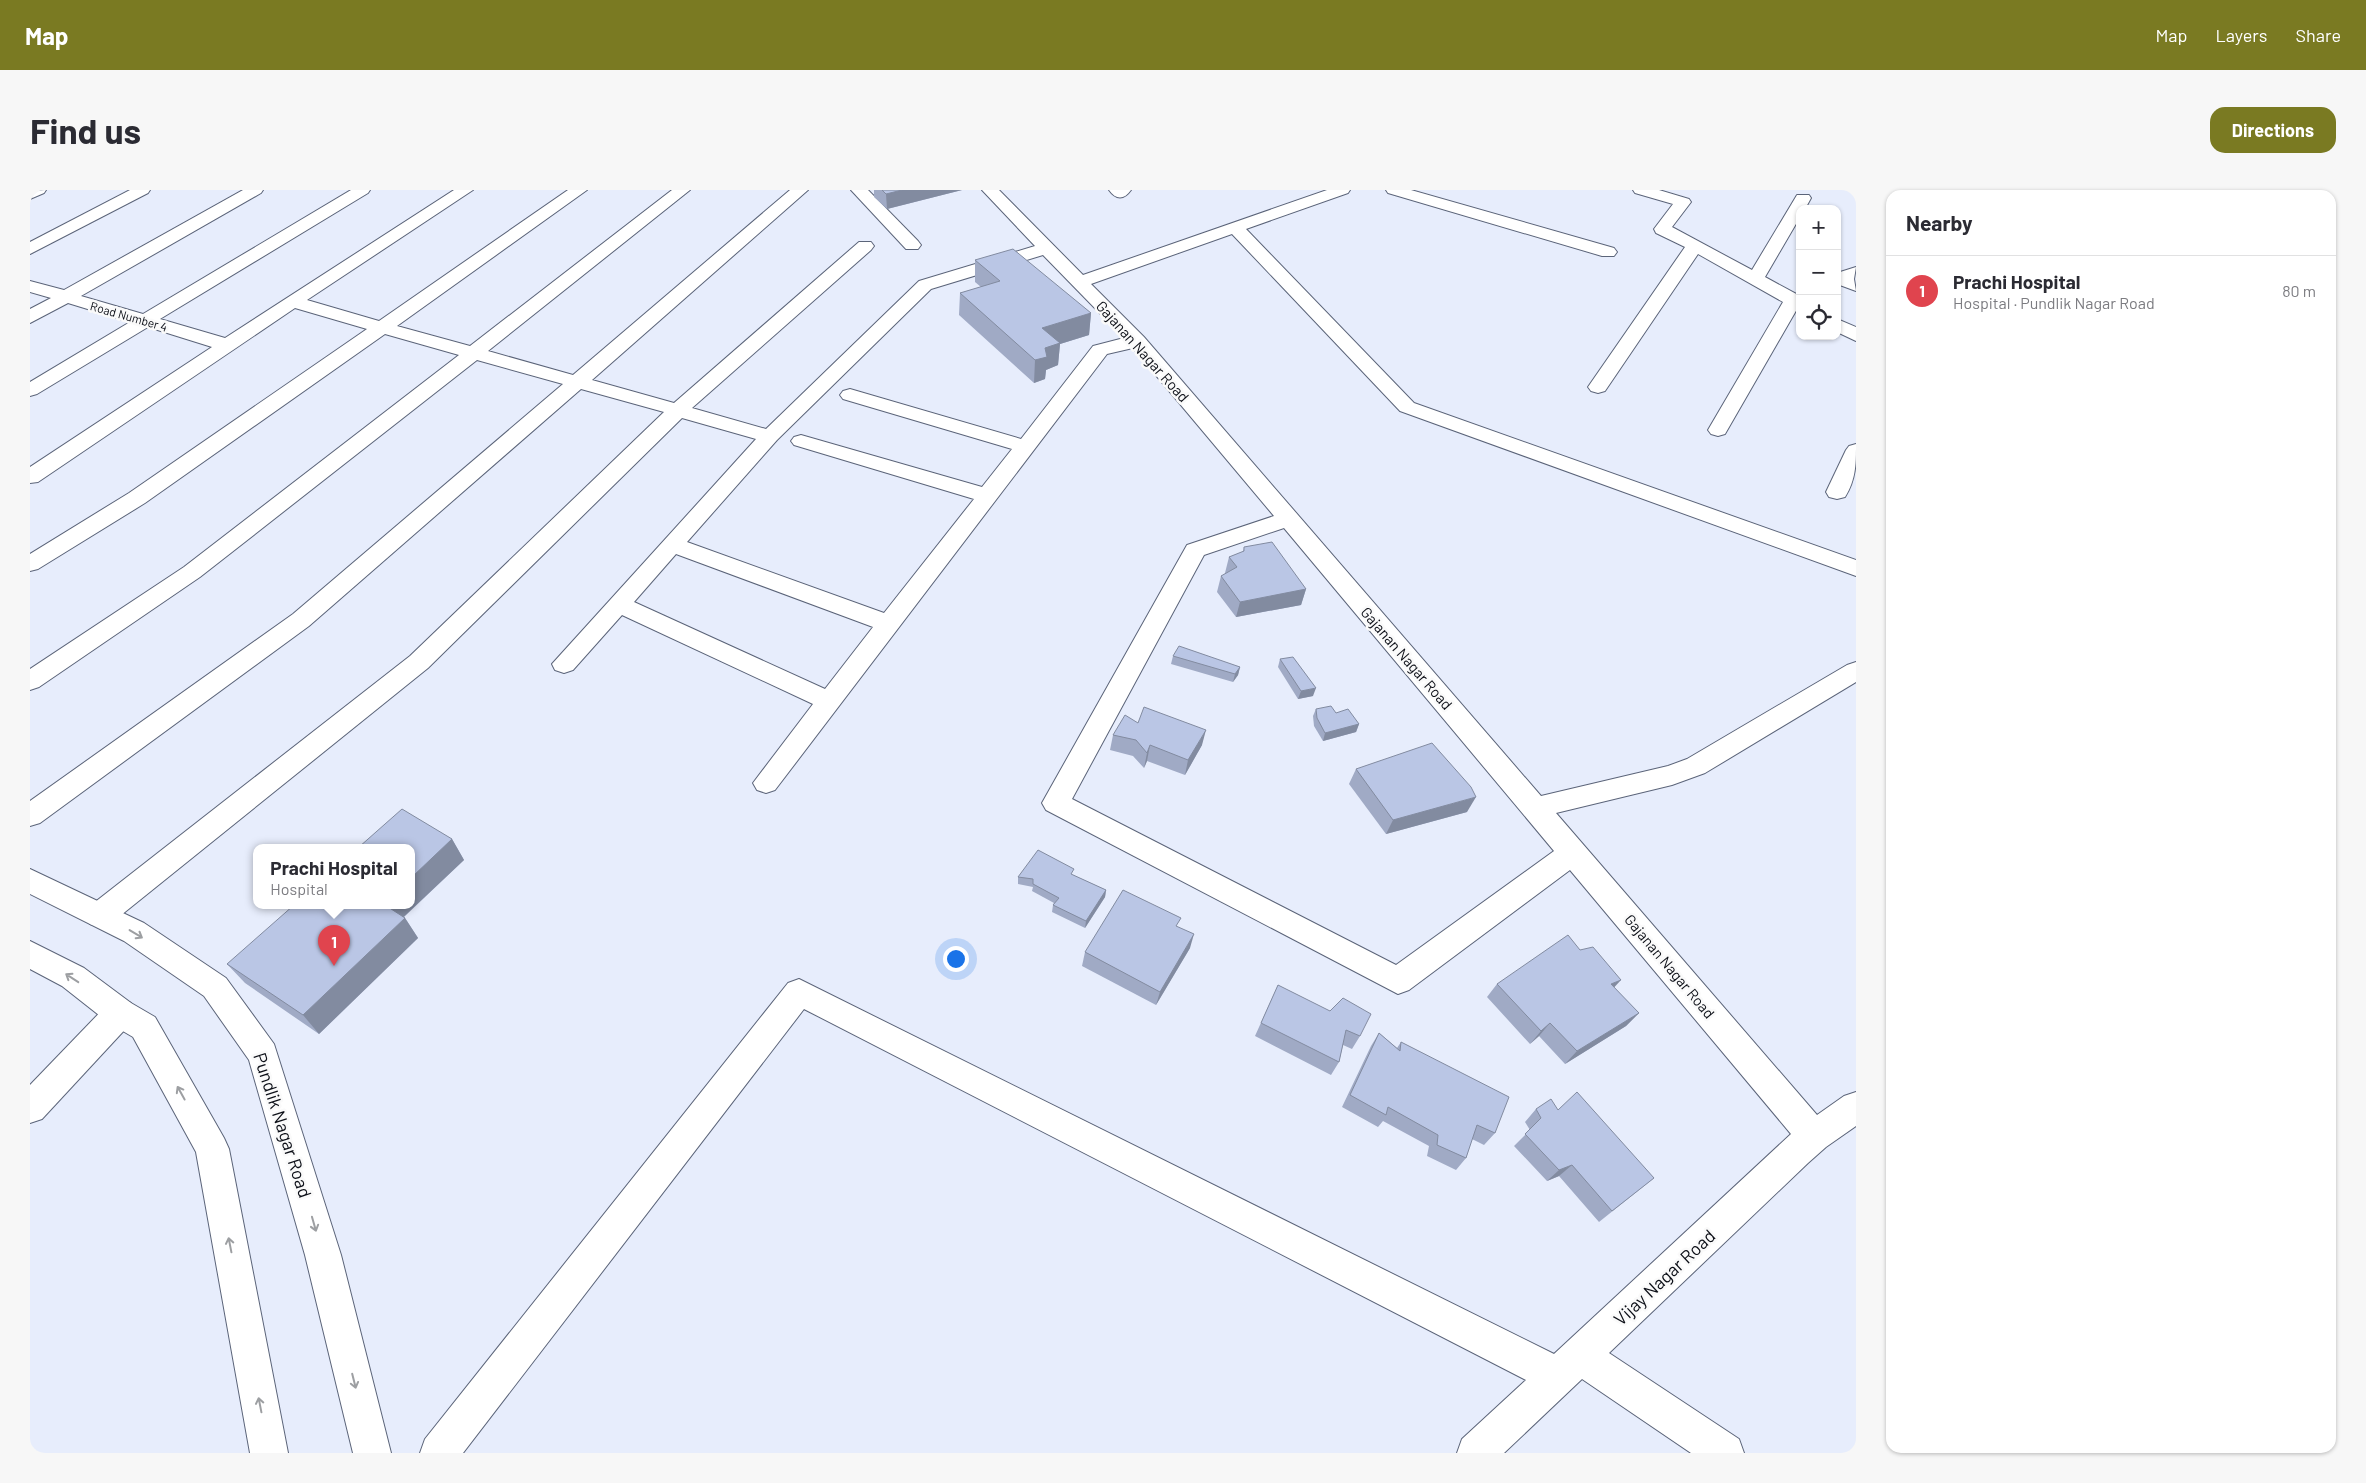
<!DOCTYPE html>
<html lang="en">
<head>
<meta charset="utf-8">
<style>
  body { margin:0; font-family:Barlow,sans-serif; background:#f7f7f7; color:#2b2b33 }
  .controls { position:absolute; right:15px; top:15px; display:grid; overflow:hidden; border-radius:10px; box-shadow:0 1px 4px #0004 }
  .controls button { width:45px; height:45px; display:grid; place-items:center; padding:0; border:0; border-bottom:1px solid #e1e1e2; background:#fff; color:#2b2b33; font:25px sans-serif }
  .you { position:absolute; left:925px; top:768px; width:18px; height:18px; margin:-12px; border:4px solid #fff; border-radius:50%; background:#1a73e8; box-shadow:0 0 0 8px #1a73e833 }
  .badge { display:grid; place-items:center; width:32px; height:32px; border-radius:50%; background:#7a7a22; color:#fff; font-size:16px; font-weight:700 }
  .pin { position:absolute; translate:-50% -41px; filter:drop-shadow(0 1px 2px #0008) }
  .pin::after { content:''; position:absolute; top:26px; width:18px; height:15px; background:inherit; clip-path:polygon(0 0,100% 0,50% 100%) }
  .popup { position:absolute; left:223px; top:654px; width:162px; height:65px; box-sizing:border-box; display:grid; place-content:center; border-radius:10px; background:#fff; filter:drop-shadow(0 1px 4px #0005); font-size:16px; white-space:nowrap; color:#7c7c81 }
  .popup b { font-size:19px; color:#2b2b33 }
  .popup::after { content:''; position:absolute; left:50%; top:100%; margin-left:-10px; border:10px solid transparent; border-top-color:#fff }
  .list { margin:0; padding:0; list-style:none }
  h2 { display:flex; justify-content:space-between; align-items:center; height:65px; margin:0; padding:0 20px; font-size:21px }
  h2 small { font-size:16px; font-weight:400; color:#7c7c81 }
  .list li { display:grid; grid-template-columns:32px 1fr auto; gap:15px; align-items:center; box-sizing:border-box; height:70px; padding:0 20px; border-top:1px solid #e1e1e2 }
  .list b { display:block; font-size:19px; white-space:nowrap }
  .list p { margin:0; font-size:16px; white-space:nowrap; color:#7c7c81 }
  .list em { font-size:16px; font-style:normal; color:#7c7c81 }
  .icon { flex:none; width:28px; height:28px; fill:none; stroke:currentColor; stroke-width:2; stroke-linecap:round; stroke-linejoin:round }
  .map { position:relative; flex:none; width:1826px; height:1263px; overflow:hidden; border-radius:15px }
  header { display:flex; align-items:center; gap:30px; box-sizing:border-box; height:70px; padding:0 25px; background:#7a7a22; color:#fff }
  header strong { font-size:24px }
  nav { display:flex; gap:28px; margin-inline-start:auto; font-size:18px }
  .intro { display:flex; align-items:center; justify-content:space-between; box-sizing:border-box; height:120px; padding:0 30px }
  h1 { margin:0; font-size:35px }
  .button { padding:12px 22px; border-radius:15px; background:#7a7a22; color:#fff; font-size:18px; font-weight:700 }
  main { display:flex; gap:30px; padding:0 30px }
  aside { flex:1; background:#fff; border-radius:15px; box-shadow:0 1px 4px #0004 }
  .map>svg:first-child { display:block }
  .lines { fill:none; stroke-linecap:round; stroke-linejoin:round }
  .minor-casing { stroke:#5b6479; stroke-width:2 }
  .major-casing { stroke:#5b6479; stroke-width:2 }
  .minor { fill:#fff; fill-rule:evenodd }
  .major { fill:#fff; fill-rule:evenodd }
  .wall { fill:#a0aac5 }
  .shaded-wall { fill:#828ba0 }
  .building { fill:#bac6e5; stroke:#828ba0 }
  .oneway { stroke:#9d9fa2 }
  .labels { text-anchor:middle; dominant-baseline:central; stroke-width:5; stroke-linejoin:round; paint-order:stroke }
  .far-street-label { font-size:12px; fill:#0b0e16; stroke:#fafafa }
  .street-label { font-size:15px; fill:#0b0e16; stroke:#fafafa }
  .near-street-label { font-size:18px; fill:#0b0e16; stroke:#fafafa }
</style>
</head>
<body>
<header>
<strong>Map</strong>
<nav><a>Map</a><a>Layers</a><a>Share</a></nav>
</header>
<div class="intro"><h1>Find us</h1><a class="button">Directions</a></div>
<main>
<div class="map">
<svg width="1826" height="1263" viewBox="0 0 1826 1263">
  <rect width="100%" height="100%" fill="#e7edfc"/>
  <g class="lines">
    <g class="minor-casing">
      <g id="minor">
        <path d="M0 0H16L14 3 0 9Z"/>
        <path d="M100 0H120L118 3 0 64V52Z"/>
        <path d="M213 0H233L231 3 51 106 113 124 321 0H340L338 3 130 129 195 148 424 0H443L277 110 349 131 538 0H557L367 136 440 156 642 0H660L458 161 543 185 760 0H778L562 190 644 213 829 52H841L844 56 841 60 662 218 736 239 889 91 1005 56 952 0H969L1053 85 1297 0H1320L1318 3 1216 39 1384 213 1826 370V386L1370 221 1202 44 1061 94 1114 147 1511 606 1638 576 1657 569 1817 475 1826 472V492L1675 583 1642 595 1526 623 1787 925 1814 906 1826 902V936L1796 957 1778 973 1579 1163 1709 1249 1714 1263H1661L1552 1189 1474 1263H1427L1432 1249 1496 1190 774 819 433 1263H390L395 1249 758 793 769 789 1524 1164 1761 944 1540 680 1379 800 1368 804 1016 620 1012 613 1157 355 1244 326 1103 158 1077 164 745 600 736 603 727 600 723 593 783 514 592 425 543 480 534 483 525 480 522 474 726 249 652 228 398 478 80 734 70 737 60 734 55 725 60 716 380 466 634 222 551 199 279 436 10 633 0 636V611L263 424 533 194 447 170 170 387 9 497 0 500V479L154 377 429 165 355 144 115 313 8 379 0 381V364L99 303 337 139 265 118 8 292 0 293V277L182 157 118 137 7 204 0 206V192L100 132 38 113 0 133V119L21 108 0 102V91L34 100ZM1013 65 1094 148 1063 156 991 249 820 199 813 201 810 205 813 209 982 259 952 297 771 245 764 247 761 251 764 255 944 309 854 423 657 352 747 250 901 99ZM1254 338 1524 661 1366 775 1042 609 1174 365ZM646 364 843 437 795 499 604 412Z"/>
        <path d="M821 0H838L888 51 891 55 888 59H876Z"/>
        <path d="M1079 0H1101C1094 10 1086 10 1079 0Z"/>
        <path d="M1356 0H1381L1584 58 1587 62 1584 66H1572L1358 3Z"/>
        <path d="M1603 0H1629L1659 9 1661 12 1642 37 1722 80 1767 5H1779L1781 8 1775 19H1770V27L1735 87 1770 106V119H1767L1695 244 1688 246 1681 244 1678 240 1753 112 1668 64 1575 201 1568 203 1561 201 1558 197 1655 57 1626 43 1624 39 1643 14 1605 3Z"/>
        <path d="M1826 77 1824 89 1826 101 1807 94V83Z"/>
        <path d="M1807 129 1826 137V151L1807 142Z"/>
        <path d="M1826 254C1826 274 1826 289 1815 307L1807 309 1799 307 1796 302 1816 260 1819 256Z"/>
        <path d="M90 809 101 813 105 823 101 833 12 929 0 933V895L79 813Z"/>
      </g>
    </g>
    <g class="major-casing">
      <g id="major">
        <path d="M0 679 114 733 196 788 244 854 311 1065 361 1263H323L275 1065 219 870 174 806 94 751 0 704Z"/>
        <path d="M0 751 54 778 101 813 125 827 194 948 199 959 258 1263H220L166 962 103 847 79 833 32 796 0 779Z"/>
      </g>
    </g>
    <use href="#minor" class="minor"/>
    <use href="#major" class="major"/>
  </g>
  <g class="wall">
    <path d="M844 0H932L857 19 844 7Z"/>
    <path d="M945 70 1061 123 1059 145 1030 154 1028 175 1016 180 1015 189 1004 193 929 125 930 103 951 97 945 92Z"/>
    <path d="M1214 357 1276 399 1271 415 1206 427 1187 402 1191 386 1196 383H1195L1199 367 1213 362Z"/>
    <path d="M1143 466 1210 477 1208 485 1203 492 1141 474Z"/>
    <path d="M1250 469 1283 506 1268 509 1248 477Z"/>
    <path d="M1286 519 1306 523 1329 534 1326 542 1293 551 1284 536 1283 526Z"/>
    <path d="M1108 533 1172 555 1155 585 1117 571 1114 578 1103 566 1080 560 1083 545Z"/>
    <path d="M1326 579 1437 622 1356 644 1319 594Z"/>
    <path d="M422 649 434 670 374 727 375 728 388 748 289 844 215 793 197 774Z"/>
    <path d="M1043 685 1076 700 1075 707 1055 738 1022 722 1023 715 1024 713 1002 701 1003 697 988 694V687Z"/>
    <path d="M1160 758 1126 815 1052 776 1055 762Z"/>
    <path d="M1550 760 1584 798 1609 823 1596 836 1535 874 1509 846 1500 854 1457 807 1467 794Z"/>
    <path d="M1248 795 1330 846 1322 859 1313 855 1309 872 1301 885 1225 846Z"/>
    <path d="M1349 843 1367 858 1371 852 1465 943 1454 955 1442 949 1436 968 1426 980 1397 966 1399 956 1353 931 1348 937 1312 917 1341 856Z"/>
    <path d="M1506 919 1528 920 1624 988 1569 1032 1529 986 1517 991 1484 956 1500 940 1495 932Z"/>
  </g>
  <g class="shaded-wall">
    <path d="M872 0H932L857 19 856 4Z"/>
    <path d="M1061 123 1059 145 1030 154 1028 175 1016 180 1015 189 1004 193 1005 170 1012 138Z"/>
    <path d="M1276 399 1271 415 1206 427 1210 412Z"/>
    <path d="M1210 477 1208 485 1203 492 1205 484Z"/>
    <path d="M1286 498 1283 506 1268 509 1271 501Z"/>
    <path d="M1329 534 1326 542 1293 551 1295 543Z"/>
    <path d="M1176 540 1172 555 1155 585 1158 570Z"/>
    <path d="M1120 555 1117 571 1114 578 1117 563Z"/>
    <path d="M1446 607 1437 622 1356 644 1363 630Z"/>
    <path d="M422 649 434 670 366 734 354 715H382V687Z"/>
    <path d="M1076 700 1075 707 1055 738 1056 731Z"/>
    <path d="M375 728 388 748 289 844 273 825Z"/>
    <path d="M1164 744 1160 758 1126 815 1130 802Z"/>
    <path d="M1591 790 1579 803 1581 794Z"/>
    <path d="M1609 823 1596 836 1535 874 1547 861Z"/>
    <path d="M1520 833 1509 846 1500 854 1511 841Z"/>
    <path d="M1542 975 1529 986 1517 991 1529 980Z"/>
  </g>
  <g class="building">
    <path d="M852 0H872L856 4Z"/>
    <path d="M983 59 1061 123 1012 138 1030 153 1015 158 1017 167 1005 170 930 103 970 91 945 70Z"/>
    <path d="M1242 352 1276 399 1210 412 1191 386 1207 377 1199 367 1214 361V357Z"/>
    <path d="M1149 456 1210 477 1205 484 1143 466Z"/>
    <path d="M1263 467 1286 498 1271 501 1250 469Z"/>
    <path d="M1301 516 1306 523 1318 519 1329 534 1295 543 1287 528 1286 519Z"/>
    <path d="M1114 517 1176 540 1158 570 1120 555 1117 563 1106 550 1083 545 1095 525 1108 533Z"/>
    <path d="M1402 553 1441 597 1446 607 1363 630 1326 579Z"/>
    <path d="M372 619 422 649 382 687V657H329Z"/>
    <path d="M1008 660 1044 679 1041 684 1076 700 1056 731 1023 715 1029 708 1003 694V689L988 687Z"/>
    <path d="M1093 700 1151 728 1146 736 1164 744 1130 802 1055 762Z"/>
    <path d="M264 715H355L375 728 273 825 197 774Z"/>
    <path d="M1538 745 1550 760 1563 757 1591 790 1581 794 1609 823 1547 861 1520 833 1511 841 1467 794Z"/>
    <path d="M1248 795 1300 821 1313 808 1341 824 1330 846 1316 840 1309 872 1231 833Z"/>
    <path d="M1349 843 1370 861 1371 852 1479 907 1465 943 1447 935 1436 968 1407 955 1408 945 1358 917 1356 925 1320 905Z"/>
    <path d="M1547 902 1624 988 1582 1021 1542 975 1529 980 1495 944 1511 928 1506 919 1521 909 1528 920Z"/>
  </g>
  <defs><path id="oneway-shaft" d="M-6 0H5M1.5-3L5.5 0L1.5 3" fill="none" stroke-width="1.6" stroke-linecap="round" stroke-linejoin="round" transform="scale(1.25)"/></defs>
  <g class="oneway">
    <use href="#oneway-shaft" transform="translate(106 744) rotate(31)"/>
    <use href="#oneway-shaft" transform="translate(42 788) rotate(-147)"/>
    <use href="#oneway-shaft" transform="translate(151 903) rotate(-119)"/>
    <use href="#oneway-shaft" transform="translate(284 1034) rotate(74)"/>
    <use href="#oneway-shaft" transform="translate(200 1055) rotate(-101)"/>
    <use href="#oneway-shaft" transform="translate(324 1191) rotate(76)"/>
    <use href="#oneway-shaft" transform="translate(230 1215) rotate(-101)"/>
  </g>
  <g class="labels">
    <g class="far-street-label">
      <text transform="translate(99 126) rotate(16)">Road Number 4</text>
    </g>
    <g class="street-label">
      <text transform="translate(1113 161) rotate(48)">Gajanan Nagar Road</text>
      <text transform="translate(1377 468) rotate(49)">Gajanan Nagar Road</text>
      <text transform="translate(1640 776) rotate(50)">Gajanan Nagar Road</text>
    </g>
    <g class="near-street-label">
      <text transform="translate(253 935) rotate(72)">Pundlik Nagar Road</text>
      <text transform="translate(1634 1087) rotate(-43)">Vijay Nagar Road</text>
    </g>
  </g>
</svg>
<div class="controls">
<button>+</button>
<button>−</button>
<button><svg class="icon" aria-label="locate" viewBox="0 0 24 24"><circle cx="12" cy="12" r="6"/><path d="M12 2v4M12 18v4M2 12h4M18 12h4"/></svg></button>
</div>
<div class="you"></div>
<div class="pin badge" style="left:304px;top:776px;background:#e0444e">1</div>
<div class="popup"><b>Prachi Hospital</b>Hospital</div>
</div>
<aside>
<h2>Nearby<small></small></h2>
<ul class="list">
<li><span class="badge" style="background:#e0444e">1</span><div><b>Prachi Hospital</b><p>Hospital · Pundlik Nagar Road</p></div><em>80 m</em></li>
</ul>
</aside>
</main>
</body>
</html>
